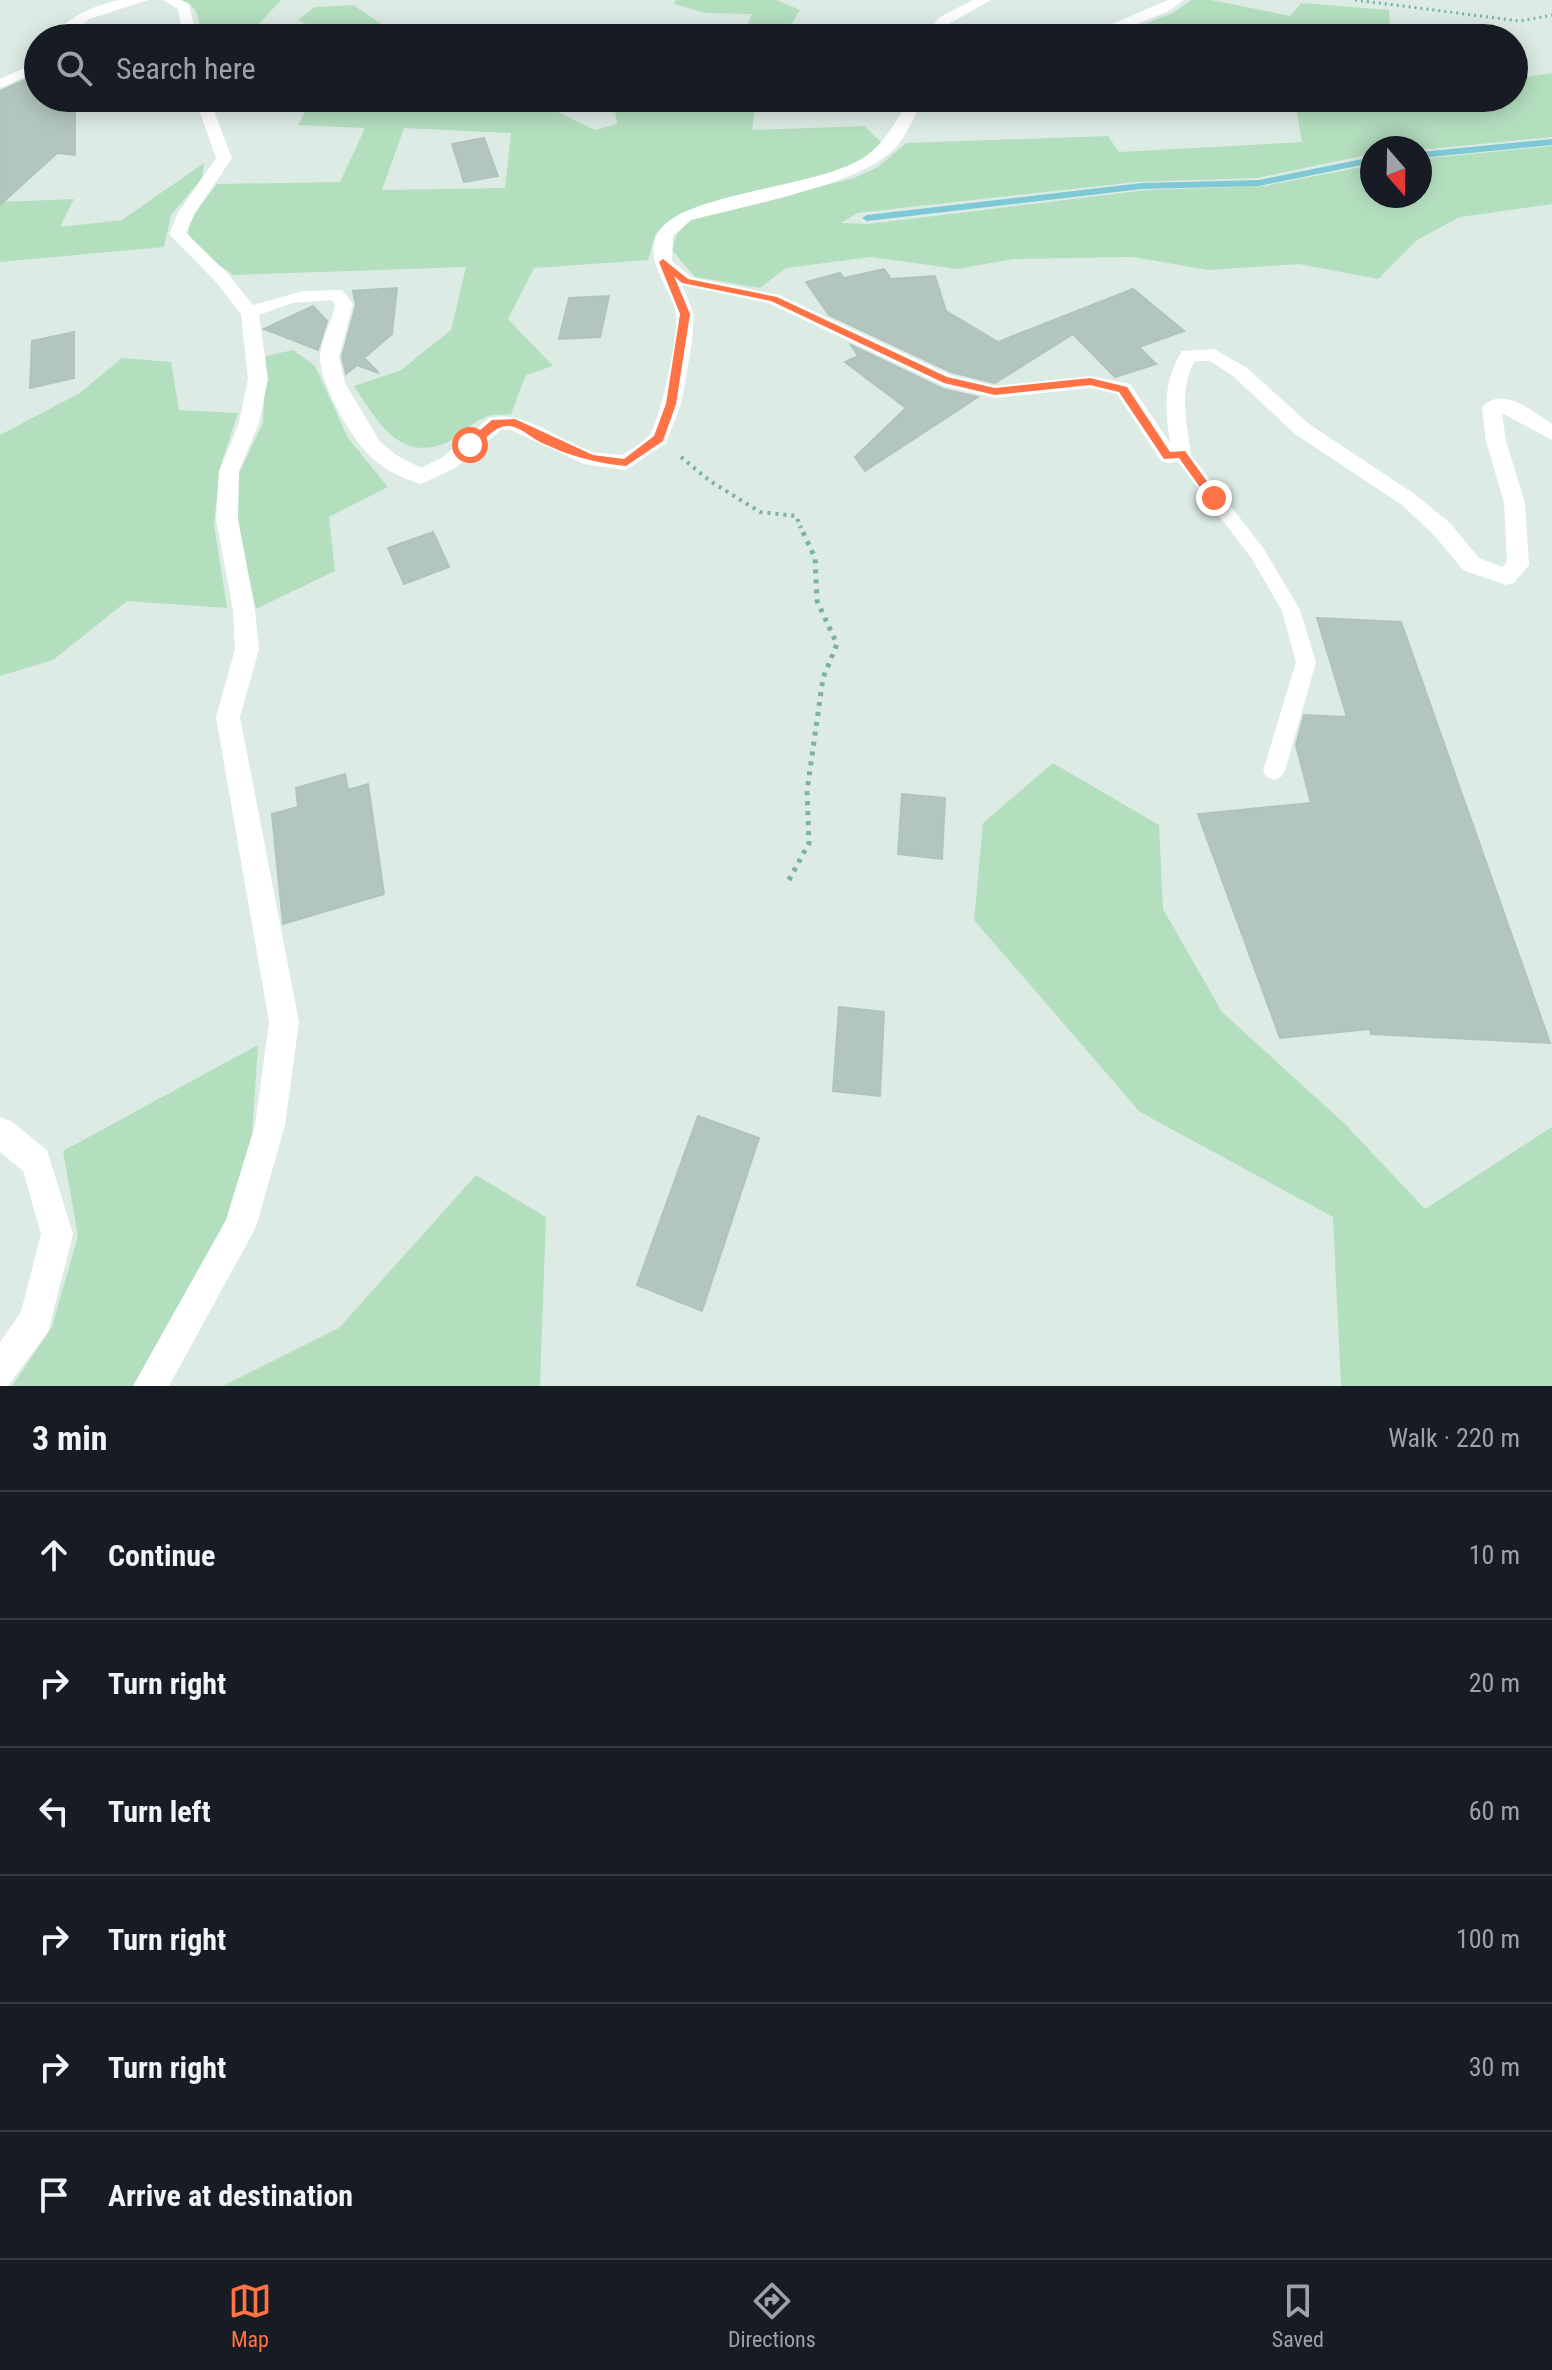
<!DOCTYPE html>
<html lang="en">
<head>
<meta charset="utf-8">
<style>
  body { margin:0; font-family:"Roboto Condensed",sans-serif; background:#242831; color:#f1f3f6 }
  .compass { position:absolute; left:1360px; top:136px; width:72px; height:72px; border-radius:50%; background:#171b24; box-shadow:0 4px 20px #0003; rotate:160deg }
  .stop { position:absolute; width:24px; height:24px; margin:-18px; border:6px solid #ff7347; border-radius:50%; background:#fff }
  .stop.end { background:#ff7347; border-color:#fff; box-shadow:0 2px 8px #0008 }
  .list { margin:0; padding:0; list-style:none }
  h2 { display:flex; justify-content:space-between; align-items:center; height:104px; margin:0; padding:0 32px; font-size:34px }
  h2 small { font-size:26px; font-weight:400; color:#9ea1a6 }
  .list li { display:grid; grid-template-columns:52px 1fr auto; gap:24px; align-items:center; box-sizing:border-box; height:128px; padding:0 32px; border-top:2px solid #363941 }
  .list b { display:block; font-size:30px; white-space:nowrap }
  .list em { font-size:26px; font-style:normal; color:#9ea1a6 }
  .icon { flex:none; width:44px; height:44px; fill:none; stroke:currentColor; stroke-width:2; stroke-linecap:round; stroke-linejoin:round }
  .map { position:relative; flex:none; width:1552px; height:1386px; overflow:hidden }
  .search { position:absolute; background:#171b24; box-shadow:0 4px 20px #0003; left:24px; right:24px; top:24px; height:88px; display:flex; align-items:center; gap:20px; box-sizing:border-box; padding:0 28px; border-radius:44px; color:#9ea1a6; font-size:30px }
  .sheet { height:872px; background:#171b24 }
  nav { display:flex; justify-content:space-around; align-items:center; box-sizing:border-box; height:112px; border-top:2px solid #363941; background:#171b24; font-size:22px; color:#9ea1a6 }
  nav a { display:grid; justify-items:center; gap:4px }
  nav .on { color:#ff7347 }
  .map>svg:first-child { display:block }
  .green { fill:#b4dfbf; fill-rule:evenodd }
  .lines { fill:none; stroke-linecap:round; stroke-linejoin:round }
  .stream { fill:#7fc9d6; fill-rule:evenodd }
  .building { fill:#b2c6be; stroke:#afc5bc; stroke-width:2 }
  .path-far2 { stroke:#7bb2a0; stroke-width:3; stroke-dasharray:2 4; stroke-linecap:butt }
  .path-far1 { stroke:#7bb2a0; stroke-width:4; stroke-dasharray:3 5; stroke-linecap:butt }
  .path { stroke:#7bb2a0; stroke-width:5; stroke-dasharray:4 6; stroke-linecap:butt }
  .service { fill:#fff; fill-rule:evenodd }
  .minor { fill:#fff; fill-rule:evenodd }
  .route { fill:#ff7347 }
</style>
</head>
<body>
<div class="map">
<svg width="1552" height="1386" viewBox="0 0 1552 1386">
  <rect width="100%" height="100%" fill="#ddebe5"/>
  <g class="green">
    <path d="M181 0H281L246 38H202C199 22 199 5 181 0Z"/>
    <path d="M676 0H776L800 10 783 38H742L752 14 705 13 674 4Z"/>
    <path d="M1192 0H1211L1290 16 1301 3 1389 10 1390 35 1401 38H1118L1123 32 1171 14Z"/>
    <path d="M353 5 403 38H329L298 20 315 7Z"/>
    <path d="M1514 70 1527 77 1552 73V137L1420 150 1372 148V154L1257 178 1136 182 857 213 841 223 868 224 1146 190 1264 186 1372 165V196H1420V159L1552 146V204L1460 217 1417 240 1378 279 1299 264 1209 270 1132 257 1014 259 957 269 871 257 786 268 760 288 695 277 672 250 677 234 691 219 854 178 878 167 906 143 1108 136 1119 152 1302 142 1296 108 1275 98H1514Z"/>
    <path d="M345 98H529L595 130 617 124 613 98H757L752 130 864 126 883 144 860 161 829 173 681 213 656 233 648 260 534 268 508 319 553 366 526 375 511 414C503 415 493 414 486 417 473 421 462 435 450 441 400 465 378 422 354 386L401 370 451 330 466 267 233 275 202 252 188 234 190 219 217 184 340 182 365 128 298 125 309 103ZM404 128 511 133 505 188 382 190Z"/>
    <path d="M204 163 202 178 171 215 164 247 0 262V202L74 199 60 227 122 220Z"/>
    <path d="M293 350 315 366 348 438 388 487 329 517 335 571 256 609 235 514 239 473 263 423 266 356Z"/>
    <path d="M122 358 171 362 179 410 238 413 220 468 214 524 227 608 127 601 53 660 0 676V435L80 393Z"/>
    <path d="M1053 763 1159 825 1163 909 1222 1012 1344 1123 1425 1209 1552 1127V1386H1341L1333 1217 1140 1112 974 920 983 823Z"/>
    <path d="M258 1045 252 1136 227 1233 136 1386H12L52 1327 78 1236 63 1151Z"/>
    <path d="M476 1175 546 1217 540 1386H223L339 1328Z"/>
  </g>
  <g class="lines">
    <g class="stream">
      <path d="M1552 139V145L1420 158V152Z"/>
      <path d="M1372 157V163L1259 186 1142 189 867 221 862 218 867 215 1142 183 1259 180Z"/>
    </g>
  </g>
  <g class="building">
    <path d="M38 74V98H75V155L57 153 0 205V91Z"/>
    <path d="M484 138 498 176 464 182 452 144Z"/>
    <path d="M884 269 891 279 935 276 946 311 998 342 1133 289 1184 331 1139 347 1156 364 1115 377 1073 334 995 383 951 372 829 315 806 282 840 273 844 278Z"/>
    <path d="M397 288 392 334 364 358 379 373 357 365 346 374 342 357 356 305 353 291Z"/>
    <path d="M609 296 600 337 559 339 569 298Z"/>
    <path d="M313 306 327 321 318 350 264 329Z"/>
    <path d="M74 332V378L30 388 32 341Z"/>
    <path d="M851 345 943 389 978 397 865 471 855 457 906 408 845 362 858 356Z"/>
    <path d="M433 532 449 567 404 584 388 548Z"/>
    <path d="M1317 618 1401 622 1550 1043 1371 1034 1370 1029 1280 1038 1198 814 1311 803 1296 745 1304 715 1347 717Z"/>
    <path d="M345 774 348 790 368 784 384 894 283 924 272 814 298 807 296 788Z"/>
    <path d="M902 794 945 798 942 859 898 854Z"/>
    <path d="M839 1007 884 1012 880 1096 833 1091Z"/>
    <path d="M698 1116 759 1138 702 1311 637 1285Z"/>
  </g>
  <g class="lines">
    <path class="path-far2" d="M1355 0 1520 21 1552 15"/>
    <path class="path-far1" d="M681 457 710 481 760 512 796 516 801 528"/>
    <path class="path" d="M789 880 809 843 807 791 823 678 837 644 817 601 815 558 800 526"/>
    <path class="service" d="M1181 448 1187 450 1264 549 1300 610 1316 662 1285 771 1281 777 1274 780 1267 777 1263 771 1296 662 1282 611 1252 559 1175 458 1173 454 1175 450Z"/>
    <g class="minor">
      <path d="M119 0H148L89 19 66 38H52C69 15 92 7 119 0Z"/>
      <path d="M163 0H180L189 4 197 38H183L178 9Z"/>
      <path d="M973 0H991L950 23 936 38H922L940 17Z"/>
      <path d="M1168 0H1184L1167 12 1116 32 1114 38H1100L1105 27Z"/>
      <path d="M38 62V71L0 88V79Z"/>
      <path d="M195 98H209L232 158 195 213 186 233 228 274 253 305 303 291 342 290 353 304 339 357 345 383 380 442 396 455 421 468 443 457 489 418C522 409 559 440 590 451 600 454 612 454 622 455 631 449 645 442 651 433 661 416 679 333 676 314 672 288 642 261 658 233 681 192 822 188 866 156 887 141 897 119 910 98H924C916 113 908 132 897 146 864 185 742 206 691 220L673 236 672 261 691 277 779 295 950 375 995 386 1090 376 1130 384 1170 443C1165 408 1163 382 1182 351L1214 349 1247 368 1309 424 1416 495 1450 523 1479 558 1502 567 1507 562 1504 503 1486 441 1482 408C1501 384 1534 412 1552 424V440L1502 413 1506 441 1525 503 1529 565 1514 583 1506 585 1463 570 1434 535 1402 505 1295 434 1233 376 1210 361H1195C1178 390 1187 422 1191 454L1188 459 1168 463 1161 461 1117 394 1090 388 995 398 944 386 768 303 682 285 694 314 692 342 681 404 666 443 626 470 584 464 511 430H501L457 467 421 484C404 479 385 470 372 458 352 440 321 386 320 359 320 343 329 327 334 311L335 304 331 300 292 303 259 315 268 379 259 423 239 471 238 519 255 610 259 649 240 717 299 1022 285 1125 256 1227 169 1386H133L226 1220 255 1125 269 1022 216 717 235 649 233 610 216 519 219 471 239 423 248 379 241 314 216 282 169 234 178 213 216 158Z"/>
      <path d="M0 1117 11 1121 47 1150 73 1234 48 1332 8 1386H0V1342L21 1312 41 1234 23 1171 0 1152Z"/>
    </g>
  </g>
  <path class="route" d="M663 259 688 279 777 297 947 377 995 388 1090 378 1127 387 1170 452 1185 451 1219 498 1210 501 1179 458 1164 459 1119 392 1090 385 995 395 944 383 771 301 682 283 674 276 690 314 676 404 663 441 626 466C595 463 570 456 542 443 533 439 524 430 514 427 492 420 485 449 466 447V442L492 420 515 419 593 455 624 459 654 436 666 404 680 314 659 262Z"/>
</svg>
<svg class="compass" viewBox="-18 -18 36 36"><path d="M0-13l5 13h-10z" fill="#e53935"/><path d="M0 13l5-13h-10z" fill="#9ea1a6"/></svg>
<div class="stop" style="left:470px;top:445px"></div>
<div class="stop end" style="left:1214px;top:498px"></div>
<div class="search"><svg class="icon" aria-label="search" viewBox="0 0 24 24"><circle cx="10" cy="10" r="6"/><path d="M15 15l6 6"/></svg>Search here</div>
</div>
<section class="sheet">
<h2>3 min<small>Walk · 220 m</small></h2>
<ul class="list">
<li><svg class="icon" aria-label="ahead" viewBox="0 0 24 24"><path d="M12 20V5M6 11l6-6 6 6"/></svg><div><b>Continue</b></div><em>10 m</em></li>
<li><svg class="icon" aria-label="right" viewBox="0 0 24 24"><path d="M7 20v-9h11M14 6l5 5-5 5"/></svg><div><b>Turn right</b></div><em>20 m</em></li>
<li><svg class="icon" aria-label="left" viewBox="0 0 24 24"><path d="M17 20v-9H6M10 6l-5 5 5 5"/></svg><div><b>Turn left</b></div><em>60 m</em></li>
<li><svg class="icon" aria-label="right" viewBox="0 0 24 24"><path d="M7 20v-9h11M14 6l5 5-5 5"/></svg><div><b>Turn right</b></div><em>100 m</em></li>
<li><svg class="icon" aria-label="right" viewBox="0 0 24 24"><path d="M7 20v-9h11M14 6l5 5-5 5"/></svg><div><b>Turn right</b></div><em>30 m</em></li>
<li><svg class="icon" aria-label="arrive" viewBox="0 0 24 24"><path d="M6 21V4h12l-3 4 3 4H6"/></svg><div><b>Arrive at destination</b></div></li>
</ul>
</section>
<nav>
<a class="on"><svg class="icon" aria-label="map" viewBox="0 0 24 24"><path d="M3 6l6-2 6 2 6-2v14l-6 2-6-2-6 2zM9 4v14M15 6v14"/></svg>Map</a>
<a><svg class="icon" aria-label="directions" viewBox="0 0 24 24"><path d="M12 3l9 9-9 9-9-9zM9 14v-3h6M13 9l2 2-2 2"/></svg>Directions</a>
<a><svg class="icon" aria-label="saved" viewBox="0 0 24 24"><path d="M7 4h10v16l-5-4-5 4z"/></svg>Saved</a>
</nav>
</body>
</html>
